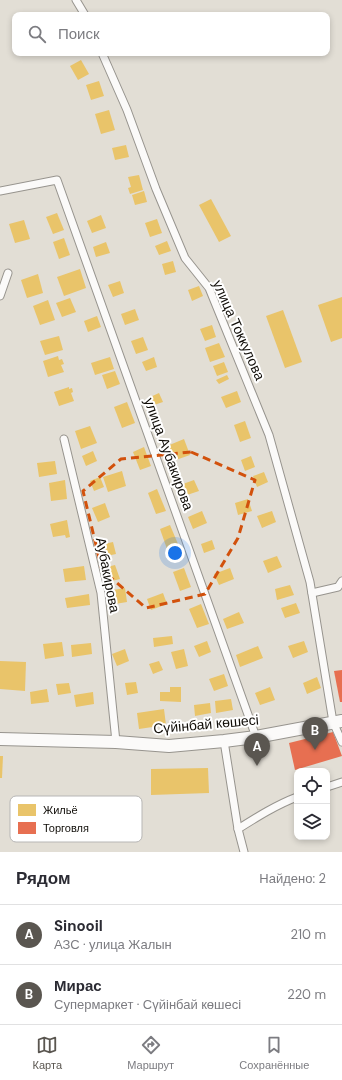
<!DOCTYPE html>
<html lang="ru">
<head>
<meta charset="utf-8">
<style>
  body { margin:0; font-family:"DM Sans",sans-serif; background:#f7f7f7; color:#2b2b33 }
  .controls { position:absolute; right:12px; bottom:12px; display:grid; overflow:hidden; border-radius:8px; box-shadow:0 2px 6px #0003 }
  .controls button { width:36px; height:36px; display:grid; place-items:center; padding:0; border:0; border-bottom:1px solid #e1e1e2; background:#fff; color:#2b2b33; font:20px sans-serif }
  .you { position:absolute; left:175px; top:553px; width:14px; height:14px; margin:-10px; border:3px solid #fff; border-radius:50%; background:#1a73e8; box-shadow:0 0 0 6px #1a73e833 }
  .badge { display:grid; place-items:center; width:26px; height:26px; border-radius:50%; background:#5a5650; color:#fff; font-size:13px; font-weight:700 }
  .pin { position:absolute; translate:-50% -33px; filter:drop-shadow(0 1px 2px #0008) }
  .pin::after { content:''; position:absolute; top:21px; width:14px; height:12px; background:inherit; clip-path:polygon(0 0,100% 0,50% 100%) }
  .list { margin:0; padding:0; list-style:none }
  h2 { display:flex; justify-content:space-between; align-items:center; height:52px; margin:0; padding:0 16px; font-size:17px }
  h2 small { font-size:13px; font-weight:400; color:#7c7c81 }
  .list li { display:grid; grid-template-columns:26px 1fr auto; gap:12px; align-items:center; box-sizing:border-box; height:60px; padding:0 16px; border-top:1px solid #e1e1e2 }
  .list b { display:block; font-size:15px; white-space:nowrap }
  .list p { margin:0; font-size:13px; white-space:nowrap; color:#7c7c81 }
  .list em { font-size:13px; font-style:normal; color:#7c7c81 }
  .icon { flex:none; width:22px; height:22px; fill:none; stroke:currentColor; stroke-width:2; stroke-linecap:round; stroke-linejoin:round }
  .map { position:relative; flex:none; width:342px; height:852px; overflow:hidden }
  .search { position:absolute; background:#fff; box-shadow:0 2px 6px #0003; left:12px; right:12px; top:12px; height:44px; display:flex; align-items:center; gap:10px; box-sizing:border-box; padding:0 14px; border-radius:8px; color:#7c7c81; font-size:15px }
  .sheet { height:172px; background:#fff }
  nav { display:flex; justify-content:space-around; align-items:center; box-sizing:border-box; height:56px; border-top:1px solid #e1e1e2; background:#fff; font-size:11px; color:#7c7c81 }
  nav a { display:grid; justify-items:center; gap:2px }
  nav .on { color:#5a5650 }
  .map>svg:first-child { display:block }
  .homes { fill:#e9c46a }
  .shops { fill:#e76f51 }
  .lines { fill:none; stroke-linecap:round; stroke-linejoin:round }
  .street-casing { stroke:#97948e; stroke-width:9 }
  .primary-casing { stroke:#97948e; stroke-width:14 }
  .street { stroke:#fbfaf9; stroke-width:7 }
  .primary { stroke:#fbfaf9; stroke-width:12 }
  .marked { fill:none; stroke:#d2510c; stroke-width:3; stroke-dasharray:8 5; stroke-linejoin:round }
  .labels { text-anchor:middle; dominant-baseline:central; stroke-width:4; stroke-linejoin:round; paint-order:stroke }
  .street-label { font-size:14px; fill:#100d08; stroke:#fff }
  .key { fill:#fff; stroke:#b7b6b5; stroke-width:1 }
  .key-label { font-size:11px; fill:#100d08 }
</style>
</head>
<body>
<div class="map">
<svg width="342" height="852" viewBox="0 0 342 852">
  <rect width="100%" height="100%" fill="#e2ded5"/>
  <g class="homes">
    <path d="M81 60 89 74 78 80 70 66Z"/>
    <path d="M99 81 104 96 91 100 86 85Z"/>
    <path d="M109 110 115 130 101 134 95 114Z"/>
    <path d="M126 145 129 157 115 160 112 148Z"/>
    <path d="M139 175 143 190 130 194 128 188 131 187 128 177Z"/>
    <path d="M144 191 147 202 135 205 132 195Z"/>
    <path d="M211 199 231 236 219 242 199 205Z"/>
    <path d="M57 213 64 230 53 234 46 217Z"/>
    <path d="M101 215 106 228 92 233 87 221Z"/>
    <path d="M157 219 162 233 150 237 145 223Z"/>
    <path d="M24 220 30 239 15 243 9 224Z"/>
    <path d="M64 238 70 255 59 259 53 242Z"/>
    <path d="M167 241 171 251 159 255 155 246Z"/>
    <path d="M106 242 110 253 96 257 93 247Z"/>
    <path d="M173 261 176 272 165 275 162 264Z"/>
    <path d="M80 269 86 288 64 296 57 277Z"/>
    <path d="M38 274 43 293 27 298 21 280Z"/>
    <path d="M120 281 124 293 113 297 108 285Z"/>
    <path d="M199 286 203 296 192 301 188 290Z"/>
    <path d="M342 297V338L331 342 318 305Z"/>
    <path d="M70 298 76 312 62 317 56 303Z"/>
    <path d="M48 300 55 320 40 325 33 306Z"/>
    <path d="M135 309 139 320 125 325 121 314Z"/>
    <path d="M283 310 302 362 285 368 266 316Z"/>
    <path d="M97 316 101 327 88 332 84 321Z"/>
    <path d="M212 325 216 337 205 341 200 329Z"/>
    <path d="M59 336 63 350 45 355 40 341Z"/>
    <path d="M143 337 148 350 136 354 131 341Z"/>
    <path d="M219 343 225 357 210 362 205 348Z"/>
    <path d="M58 356 59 360 62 359 64 364 61 365 64 372 48 377 43 361Z"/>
    <path d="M110 357 114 369 95 375 91 363Z"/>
    <path d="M154 357 157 367 146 371 142 362Z"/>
    <path d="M224 362 228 372 217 376 213 366Z"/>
    <path d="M115 371 120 384 107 389 102 375Z"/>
    <path d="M227 375 229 379 219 384 216 380Z"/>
    <path d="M69 387V389L72 388 73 392 71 393 74 401 59 406 54 392Z"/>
    <path d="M237 391 241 402 226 408 221 397Z"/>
    <path d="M159 393 163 402 151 406 148 398Z"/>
    <path d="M127 402 135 423 122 428 114 407Z"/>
    <path d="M245 421 251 438 240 442 234 425Z"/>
    <path d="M90 426 97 443 81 449 75 431Z"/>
    <path d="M184 439 190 455 173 461 167 446Z"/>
    <path d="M144 447 151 466 140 470 133 452Z"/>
    <path d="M93 451 97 461 86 466 82 456Z"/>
    <path d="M251 456 255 467 245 471 241 460Z"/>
    <path d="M55 461 57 474 39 477 37 463Z"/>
    <path d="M122 471 126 486 108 492 103 477Z"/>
    <path d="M264 472 268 482 257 487 253 476Z"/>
    <path d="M100 477 104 487 94 491 90 481Z"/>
    <path d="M65 480 67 499 51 501 49 483Z"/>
    <path d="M194 480 199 491 184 496 180 485Z"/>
    <path d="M157 489 166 511 156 514 148 493Z"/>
    <path d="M248 499 252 511 238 515 235 503Z"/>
    <path d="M105 503 110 517 98 522 92 508Z"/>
    <path d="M202 511 207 523 193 529 188 517Z"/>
    <path d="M272 511 276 522 262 528 257 516Z"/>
    <path d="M67 520 70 537 66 538 65 535 53 537 50 524Z"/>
    <path d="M170 525 178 544 167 549 160 529Z"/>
    <path d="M212 540 215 549 204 553 201 544Z"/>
    <path d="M113 542 116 554 102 557 99 545Z"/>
    <path d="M277 556 282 567 268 573 263 561Z"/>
    <path d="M115 565 120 579 108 582 103 568Z"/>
    <path d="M84 566 86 580 65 582 63 569Z"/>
    <path d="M184 568 191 587 180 591 173 572Z"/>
    <path d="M230 568 234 579 219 585 214 574Z"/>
    <path d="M290 585 294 595 277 600 275 589Z"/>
    <path d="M125 588 127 602 109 605 107 591Z"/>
    <path d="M163 593 167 604 151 610 147 599Z"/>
    <path d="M89 594 90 605 67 608 65 598Z"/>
    <path d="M296 603 300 613 285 618 281 608Z"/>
    <path d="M201 604 209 624 197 628 189 609Z"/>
    <path d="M239 612 244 623 227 629 223 619Z"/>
    <path d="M172 636 173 644 154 647 153 638Z"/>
    <path d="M207 641 211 652 199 657 194 646Z"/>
    <path d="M304 641 308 652 293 658 288 646Z"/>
    <path d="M62 642 64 656 45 659 43 644Z"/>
    <path d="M91 643 92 654 72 657 71 645Z"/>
    <path d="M258 646 263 658 240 667 236 655Z"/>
    <path d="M125 649 129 661 117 666 112 654Z"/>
    <path d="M184 649 188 666 176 669 171 652Z"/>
    <path d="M0 661 26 662 25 691 0 689Z"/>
    <path d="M159 661 163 670 153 674 149 664Z"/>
    <path d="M224 674 228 686 214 691 209 679Z"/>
    <path d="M317 677 321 688 307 694 303 683Z"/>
    <path d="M136 682 138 693 127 695 125 683Z"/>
    <path d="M69 683 71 693 58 695 56 684Z"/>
    <path d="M170 687H181V702L160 701V692H170Z"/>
    <path d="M270 687 275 700 260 705 255 693Z"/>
    <path d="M47 689 49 702 31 704 30 692Z"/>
    <path d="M93 692 94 704 76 707 74 695Z"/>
    <path d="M231 699 233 710 216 713 215 701Z"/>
    <path d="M210 703 211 713 195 716 194 705Z"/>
    <path d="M164 709 166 725 139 729 137 713Z"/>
    <path d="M0 756H3L2 778H0Z"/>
    <path d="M208 768 209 793 151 795V769Z"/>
  </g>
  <g class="shops">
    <path d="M342 670V702H340L334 671Z"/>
    <path d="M333 732 342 756 295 770 289 743Z"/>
  </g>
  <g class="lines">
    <g class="street-casing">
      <g id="street">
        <path d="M76 0 85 15"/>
        <path d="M102 53 127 110 156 189 185 258 209 288 269 435 310 582 333 722 342 742"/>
        <path d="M0 191 57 180 256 737"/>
        <path d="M0 296 8 273"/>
        <path d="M64 439 101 593 116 742"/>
        <path d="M312 593 338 587 342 581"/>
        <path d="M224 741 238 829 244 852"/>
        <path d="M327 787 342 782"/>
        <path d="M238 829C257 817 276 805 297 797"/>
      </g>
    </g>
    <g class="primary-casing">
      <path id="primary" d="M0 739 116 742 169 746 224 741 256 737 342 721"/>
    </g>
    <use href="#street" class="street"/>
    <use href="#primary" class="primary"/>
  </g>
  <path class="marked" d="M191 452 255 480 238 538 205 594 146 608 102 570 83 491 121 459Z"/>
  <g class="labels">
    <g class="street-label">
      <text transform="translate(239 330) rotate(66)">улица Токкулова</text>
      <text transform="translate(169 454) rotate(70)">улица Аубакирова</text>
      <text transform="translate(108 575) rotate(79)">Аубакирова</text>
      <text transform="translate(206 724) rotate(-5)">Сүйінбай көшесі</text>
    </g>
  </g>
  <rect x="10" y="796" width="132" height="46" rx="6" class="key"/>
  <rect x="18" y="804" width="18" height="12" fill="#e9c46a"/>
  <rect x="18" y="822" width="18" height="12" fill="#e76f51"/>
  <g class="key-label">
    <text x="43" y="814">Жильё</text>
    <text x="43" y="832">Торговля</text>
  </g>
</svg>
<div class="controls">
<button><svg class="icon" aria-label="locate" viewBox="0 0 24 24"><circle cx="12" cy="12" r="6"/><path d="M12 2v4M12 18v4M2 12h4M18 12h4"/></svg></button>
<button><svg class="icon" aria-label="layers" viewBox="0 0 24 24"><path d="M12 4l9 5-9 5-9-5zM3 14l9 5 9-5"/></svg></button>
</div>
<div class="you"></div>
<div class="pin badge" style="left:257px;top:766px">A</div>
<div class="pin badge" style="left:315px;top:750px">B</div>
<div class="search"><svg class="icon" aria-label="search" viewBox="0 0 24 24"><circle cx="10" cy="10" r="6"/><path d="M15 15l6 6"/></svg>Поиск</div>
</div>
<section class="sheet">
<h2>Рядом<small>Найдено: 2</small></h2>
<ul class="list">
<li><span class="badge">A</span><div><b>Sinooil</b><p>АЗС · улица Жалын</p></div><em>210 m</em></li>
<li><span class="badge">B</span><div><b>Мирас</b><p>Супермаркет · Сүйінбай көшесі</p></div><em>220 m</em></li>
</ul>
</section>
<nav>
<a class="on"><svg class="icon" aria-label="map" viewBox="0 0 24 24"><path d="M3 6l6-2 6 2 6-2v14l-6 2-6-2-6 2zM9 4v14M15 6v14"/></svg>Карта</a>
<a><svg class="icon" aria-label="directions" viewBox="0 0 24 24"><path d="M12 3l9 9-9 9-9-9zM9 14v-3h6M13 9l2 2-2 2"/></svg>Маршрут</a>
<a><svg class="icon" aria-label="saved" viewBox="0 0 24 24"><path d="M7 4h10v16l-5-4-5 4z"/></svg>Сохранённые</a>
</nav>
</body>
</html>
